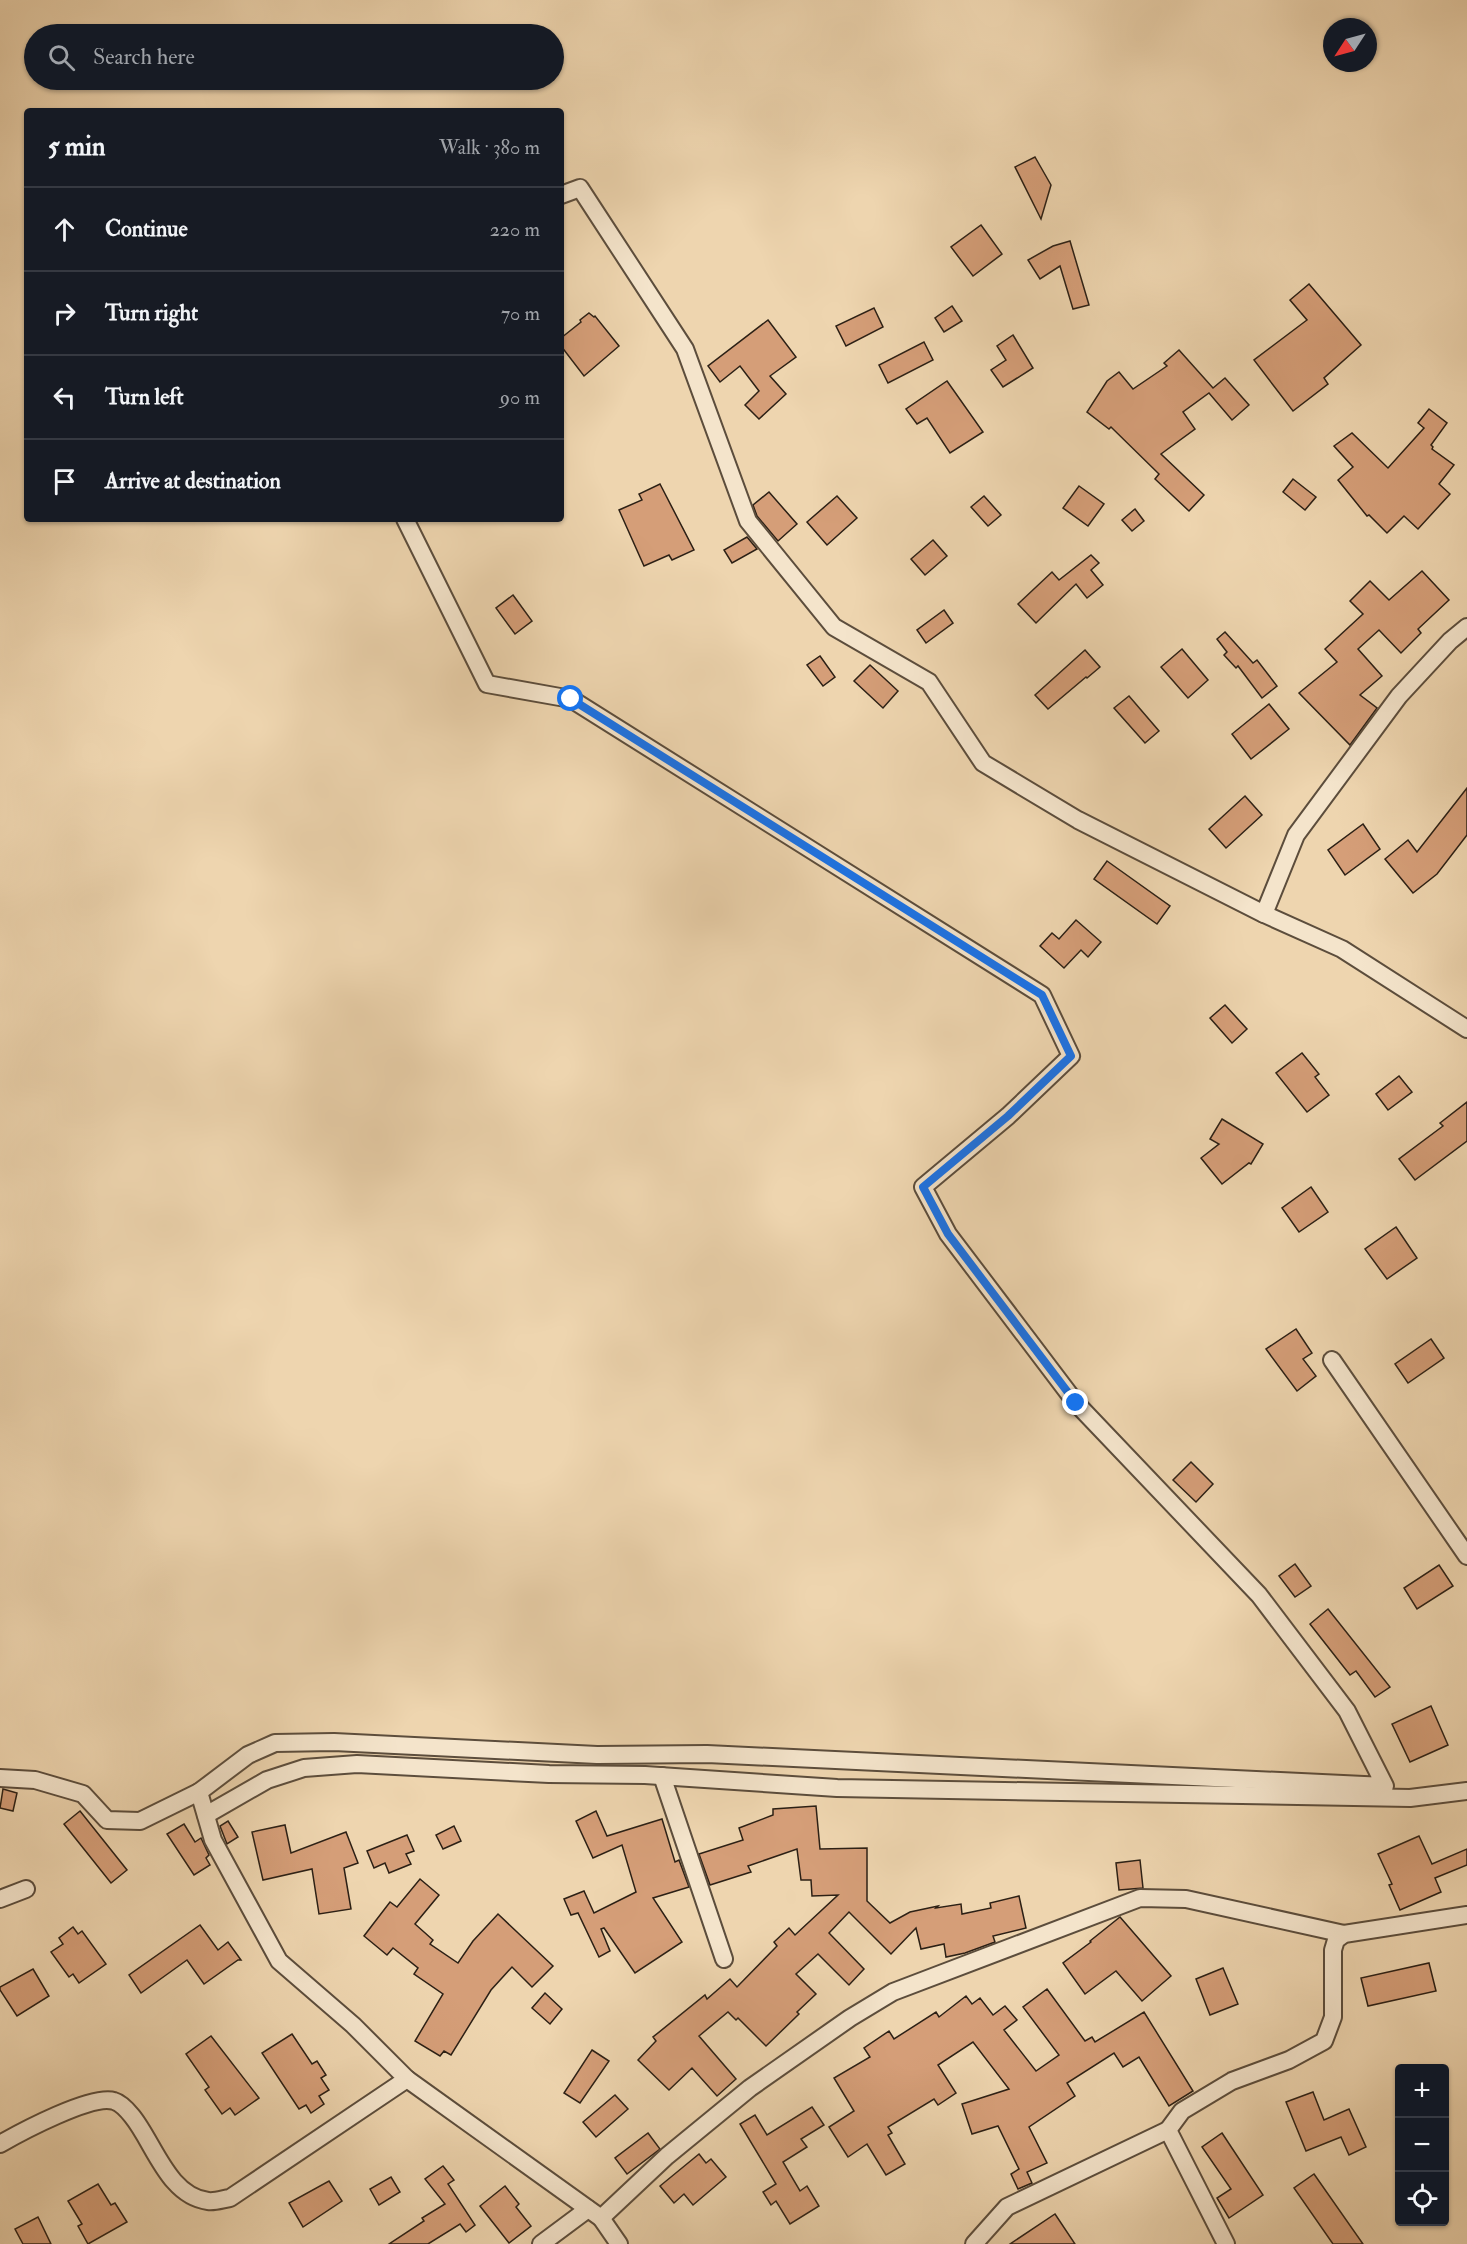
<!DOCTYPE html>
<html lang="en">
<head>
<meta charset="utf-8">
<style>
  body { margin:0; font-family:"IM FELL Double Pica",serif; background:#20242c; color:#f1f3f6 }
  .controls { position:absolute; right:18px; bottom:18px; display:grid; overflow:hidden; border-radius:6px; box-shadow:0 2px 4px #0004 }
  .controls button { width:54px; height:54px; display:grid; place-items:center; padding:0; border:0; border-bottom:2px solid #363941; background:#171b24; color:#f1f3f6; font:30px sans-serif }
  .compass { position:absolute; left:1323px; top:18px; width:54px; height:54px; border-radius:50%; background:#171b24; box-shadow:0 2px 4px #0004; rotate:234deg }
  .stop { position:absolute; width:18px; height:18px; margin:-14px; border:4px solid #1a73e8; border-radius:50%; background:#fff }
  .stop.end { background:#1a73e8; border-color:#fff; box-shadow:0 2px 6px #0008 }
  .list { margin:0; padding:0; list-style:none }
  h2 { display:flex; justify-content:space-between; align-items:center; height:78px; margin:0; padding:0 24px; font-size:26px }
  h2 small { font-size:20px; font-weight:400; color:#9ea1a6 }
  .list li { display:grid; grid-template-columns:39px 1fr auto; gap:18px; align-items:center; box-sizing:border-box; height:84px; padding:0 24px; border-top:2px solid #363941 }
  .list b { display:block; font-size:22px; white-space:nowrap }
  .list em { font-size:20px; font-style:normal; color:#9ea1a6 }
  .icon { flex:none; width:33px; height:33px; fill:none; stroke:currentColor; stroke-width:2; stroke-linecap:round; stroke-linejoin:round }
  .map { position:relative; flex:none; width:1467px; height:2244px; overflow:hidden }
  .search { position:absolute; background:#171b24; box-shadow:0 2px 4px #0004; left:24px; top:24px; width:540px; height:66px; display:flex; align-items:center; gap:15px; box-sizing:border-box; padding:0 21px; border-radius:33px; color:#9ea1a6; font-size:22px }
  .panel { position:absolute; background:#171b24; box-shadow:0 2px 4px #0004; left:24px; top:108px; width:540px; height:414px; border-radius:6px }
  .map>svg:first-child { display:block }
  .building { fill:#d59e78; stroke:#2c2015; stroke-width:1.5 }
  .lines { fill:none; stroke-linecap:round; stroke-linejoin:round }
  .minor-casing { stroke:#5c4d3c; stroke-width:20 }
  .minor { stroke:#f4e4cb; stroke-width:16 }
  .route { stroke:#1a73e8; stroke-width:8 }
</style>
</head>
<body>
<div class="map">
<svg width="1467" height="2244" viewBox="0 0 1467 2244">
  <rect width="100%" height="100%" fill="#eed5af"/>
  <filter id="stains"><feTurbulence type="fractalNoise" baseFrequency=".00333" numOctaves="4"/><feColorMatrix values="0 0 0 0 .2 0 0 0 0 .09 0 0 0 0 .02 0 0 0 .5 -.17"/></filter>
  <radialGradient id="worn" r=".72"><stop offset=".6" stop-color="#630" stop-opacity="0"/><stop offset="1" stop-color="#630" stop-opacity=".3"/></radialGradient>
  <g class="building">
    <path d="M1035 157 1051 185 1041 219 1015 167Z"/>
    <path d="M981 225 1002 254 973 276 951 247Z"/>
    <path d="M1070 241 1089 305 1073 309 1060 266 1040 279 1028 260 1053 246Z"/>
    <path d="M1309 284 1361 345 1324 378 1328 384 1293 411 1254 360 1307 320 1290 300Z"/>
    <path d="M952 306 962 321 944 332 935 318Z"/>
    <path d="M874 308 883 327 846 346 836 326Z"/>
    <path d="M589 313 594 317 595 316 619 346 584 376 561 346V338L581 322 580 320Z"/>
    <path d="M768 320 796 357 770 376 786 394 759 419 745 405 759 391 740 366 720 382 708 366Z"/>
    <path d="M1013 335 1033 368 1003 387 991 370 1006 360 997 346Z"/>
    <path d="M924 342 933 360 888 383 879 365Z"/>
    <path d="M1179 350 1213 388 1225 378 1249 405 1232 420 1209 393 1183 412 1195 429 1161 454 1204 495 1189 511 1155 479 1159 474 1111 427 1109 429 1087 412 1107 381 1119 372 1133 389 1167 366 1164 363Z"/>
    <path d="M947 381 983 432 950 453 927 418 917 424 906 409Z"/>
    <path d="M1429 409 1447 423 1431 445 1433 447 1432 449 1454 465 1439 484 1450 494 1418 529 1404 516 1387 533 1369 515 1367 516 1338 480 1353 467 1334 446 1352 433 1388 468 1424 428 1418 423Z"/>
    <path d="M1293 479 1316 497 1305 510 1283 492Z"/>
    <path d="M660 484 694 550 672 560 669 555 644 566 619 510 642 500 639 494Z"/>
    <path d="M1079 486 1104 504 1088 526 1063 508Z"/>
    <path d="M769 492 797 524 778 541 757 516 753 505Z"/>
    <path d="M837 496 857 518 827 545 807 522Z"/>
    <path d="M984 496 1001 515 988 526 971 507Z"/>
    <path d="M1135 509 1144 521 1132 531 1122 520Z"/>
    <path d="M747 537 757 549 732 563 724 550Z"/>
    <path d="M933 540 947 556 925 575 911 559Z"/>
    <path d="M1091 555 1099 563 1091 570 1103 585 1087 598 1076 584 1036 623 1018 604 1052 572 1059 580Z"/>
    <path d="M1422 571 1449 600 1418 629 1421 633 1401 653 1379 630 1358 649 1382 676 1360 695 1377 708 1350 745 1299 693 1337 662 1325 649 1363 614 1350 601 1370 581 1389 600Z"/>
    <path d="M513 595 532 621 515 634 496 608Z"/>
    <path d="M944 610 953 623 926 643 917 630Z"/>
    <path d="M1225 632 1253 663 1257 660 1277 686 1262 698 1238 666 1236 668 1224 655 1227 652 1217 639Z"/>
    <path d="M1182 649 1208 680 1188 698 1161 667Z"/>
    <path d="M1085 650 1100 667 1087 678 1086 677 1048 709 1035 695Z"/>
    <path d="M820 656 835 677 823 686 807 665Z"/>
    <path d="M870 665 898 691 883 708 854 681Z"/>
    <path d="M1129 696 1159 731 1145 743 1114 708Z"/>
    <path d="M1269 704 1289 729 1251 759 1232 734Z"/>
    <path d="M1467 788V835L1437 874 1413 893 1385 859 1408 840 1417 852Z"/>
    <path d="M1245 796 1262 815 1226 848 1209 829Z"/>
    <path d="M1363 824 1380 849 1345 875 1328 850Z"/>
    <path d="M1107 861 1170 906 1157 924 1094 879Z"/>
    <path d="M1076 920 1101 942 1088 957 1081 950 1064 968 1040 946 1052 933 1059 939Z"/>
    <path d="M1225 1005 1247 1029 1232 1043 1210 1018Z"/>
    <path d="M1302 1053 1319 1074 1315 1077 1329 1095 1307 1112 1276 1073Z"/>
    <path d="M1399 1076 1412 1092 1388 1110 1376 1094Z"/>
    <path d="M1467 1102V1141L1415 1180 1399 1159 1443 1126 1440 1123Z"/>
    <path d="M1222 1119 1263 1144 1251 1164 1249 1163 1222 1184 1201 1158 1219 1144 1210 1139Z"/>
    <path d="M1311 1187 1328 1212 1299 1232 1282 1208Z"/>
    <path d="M1396 1227 1417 1258 1387 1279 1365 1249Z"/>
    <path d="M1296 1329 1312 1353 1303 1359 1316 1376 1297 1391 1266 1349Z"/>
    <path d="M1431 1339 1444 1358 1408 1383 1395 1364Z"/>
    <path d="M1191 1462 1213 1484 1196 1502 1173 1480Z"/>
    <path d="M1295 1564 1311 1586 1295 1597 1279 1576Z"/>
    <path d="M1439 1565 1453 1586 1417 1609 1404 1588Z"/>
    <path d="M1328 1609 1390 1687 1375 1697 1356 1671 1350 1675 1310 1624Z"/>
    <path d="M1431 1706 1448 1745 1410 1762 1392 1724Z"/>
    <path d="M3 1789 17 1793 13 1811 0 1808Z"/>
    <path d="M816 1806 820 1849 867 1848V1901L890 1923 910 1912 938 1906 936 1908 961 1904 962 1914 991 1908 990 1903 1019 1896 1026 1928 993 1936 995 1942 965 1953 946 1957 944 1944 921 1949 916 1928 891 1954 849 1912 829 1933 864 1969 849 1985 818 1954 796 1974 816 1994 797 2012 799 2014 766 2046 738 2018 736 2020 728 2012 699 2036 736 2079 717 2096 692 2068 669 2090 638 2060 656 2041 653 2037 705 1995 707 1999 730 1979 737 1987 777 1946 774 1942 789 1928 795 1935 838 1895 812 1896 811 1880H801L797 1849 748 1866 751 1872 710 1885 699 1854 743 1840 739 1828 773 1815V1809Z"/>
    <path d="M80 1811 127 1870 111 1883 64 1824Z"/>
    <path d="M596 1811 607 1836 662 1819 675 1862 679 1860 689 1887 653 1898 682 1942 635 1973 604 1928 601 1929 610 1951 599 1957 578 1913 571 1915 564 1899 584 1891 594 1913 636 1892 622 1845 593 1858 576 1821Z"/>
    <path d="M228 1821 238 1837 227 1844 220 1826Z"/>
    <path d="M184 1824 195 1842 201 1838 209 1855 206 1858 210 1865 194 1875 167 1834Z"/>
    <path d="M285 1825 291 1853 346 1832 358 1863 344 1868 351 1909 319 1914 312 1869 263 1880 252 1832Z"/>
    <path d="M454 1826 461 1841 443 1849 436 1835Z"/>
    <path d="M407 1835 414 1851 406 1854 411 1864 389 1873 385 1863 374 1868 367 1851Z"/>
    <path d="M1419 1836 1432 1864 1467 1849V1865L1435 1878 1441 1892 1400 1910 1389 1885 1392 1884 1378 1854Z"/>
    <path d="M1140 1860 1143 1888 1119 1890 1116 1863Z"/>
    <path d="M420 1879 439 1895 415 1924 433 1940 430 1944 458 1963 473 1941 498 1914 553 1966 532 1987 512 1967 491 1990 451 2055 444 2051 440 2056 415 2041 443 1994 414 1974 418 1968 393 1948 387 1955 364 1936 390 1902 397 1907Z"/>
    <path d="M1120 1917 1171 1976 1142 2001 1116 1971 1085 1994 1063 1963 1091 1942 1090 1941Z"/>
    <path d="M200 1925 218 1950 228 1942 241 1960H238L204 1984 187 1960 141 1993 129 1975Z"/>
    <path d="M73 1927 78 1934 82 1931 106 1964 79 1983 73 1974 69 1977 51 1952 63 1944 59 1938Z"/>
    <path d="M1429 1963 1436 1991 1368 2006 1361 1978Z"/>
    <path d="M1223 1968 1238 2004 1210 2015 1196 1979Z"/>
    <path d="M33 1969 49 1996 17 2016 0 1990V1987Z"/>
    <path d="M1047 1989 1085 2041 1092 2037 1095 2042 1144 2012 1193 2091 1169 2106 1139 2057 1123 2067 1114 2053 1067 2083 1075 2096 1029 2127 1047 2163 1027 2172 1032 2183 1018 2189 1011 2174 1019 2169 998 2126 972 2134 962 2104 1009 2089 973 2042 938 2065 956 2093 938 2105 934 2099 888 2127 892 2133 888 2135 905 2164 886 2175 867 2144 848 2157 829 2127 854 2111 834 2078 870 2057 864 2048 889 2031 894 2039 936 2012 939 2017 966 1996 972 2004 980 1998 993 2015 1005 2006 1017 2020 1004 2030 1036 2071 1059 2055 1023 2007Z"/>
    <path d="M545 1993 562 2009 550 2024 532 2008Z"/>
    <path d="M292 2034 312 2064 317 2061 326 2075 321 2078 329 2090 319 2096 324 2104 311 2113 306 2105 299 2109 262 2053Z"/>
    <path d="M211 2036 259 2098 235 2115 230 2108 222 2114 205 2090 209 2087 186 2054Z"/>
    <path d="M592 2050 609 2061 580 2103 564 2093Z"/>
    <path d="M1313 2092 1324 2120 1349 2109 1366 2147 1349 2155 1341 2137 1306 2151 1286 2102Z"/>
    <path d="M615 2095 628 2109 596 2137 583 2122Z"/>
    <path d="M812 2107 824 2125 801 2139 807 2147 783 2162 800 2191 807 2186 819 2206 790 2224 776 2201 771 2205 763 2192 776 2184 740 2124 755 2115 767 2135Z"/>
    <path d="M648 2133 660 2149 627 2174 615 2158Z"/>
    <path d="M1222 2133 1263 2195 1229 2218 1217 2198 1231 2189 1202 2147Z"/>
    <path d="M699 2154 706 2163 711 2159 726 2177 693 2205 684 2194 674 2203 660 2186Z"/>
    <path d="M443 2166 454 2180 448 2184 475 2225 466 2232 460 2224 428 2244H389L424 2221 422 2218 445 2204 425 2179Z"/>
    <path d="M1314 2174 1363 2244H1333L1294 2188Z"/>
    <path d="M391 2177 400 2192 379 2205 370 2189Z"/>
    <path d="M329 2181 342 2201 303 2227 289 2203Z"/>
    <path d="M98 2184 111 2205 115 2203 127 2222 88 2244 78 2226 82 2224 68 2201Z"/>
    <path d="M505 2186 519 2204 516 2207 531 2226 509 2243 480 2206Z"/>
    <path d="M1055 2214 1075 2244H1010Z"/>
    <path d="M38 2217 51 2244H23L15 2229Z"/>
  </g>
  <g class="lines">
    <g class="minor-casing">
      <g id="minor">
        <path d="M561 195 580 188 685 349 748 521 834 627 929 682 983 763 1078 820 1264 914 1342 949 1467 1029"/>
        <path d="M1264 914 1296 835 1399 696 1450 641 1467 627"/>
        <path d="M1332 1360 1467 1556"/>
        <path d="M662 1776 724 1959"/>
        <path d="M0 1778 35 1780 83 1794 107 1820 140 1821 199 1792"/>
        <path d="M206 1815 267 1780 304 1768 357 1764 549 1774 645 1775 837 1788 1410 1798 1467 1791"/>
        <path d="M0 1899 26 1889"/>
        <path d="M407 2079 601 2218 667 2156 750 2088 850 2018 893 1992 1140 1898 1186 1899 1344 1934"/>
        <path d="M0 2144C21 2132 92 2094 114 2101 121 2103 128 2111 132 2116 154 2143 168 2196 208 2201 215 2202 223 2199 230 2198L407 2079 353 2025 279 1961 213 1840 199 1792 248 1755 275 1743 334 1742 597 1755 707 1754 1385 1786 1347 1711 1259 1595 1076 1403 948 1234 923 1187 1008 1116 1071 1056 1042 995 571 699 487 684 405 519"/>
        <path d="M601 2218 619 2244"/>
        <path d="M541 2244 588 2209"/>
        <path d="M974 2244 1007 2207 1168 2130"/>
        <path d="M1226 2244 1168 2130 1182 2111 1232 2081 1289 2060 1324 2041 1333 2017V1950L1336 1940 1344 1934 1467 1915"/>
      </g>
    </g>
    <use href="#minor" class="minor"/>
  </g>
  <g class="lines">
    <path class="route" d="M571 699 1042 995 1071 1056 1008 1116 923 1187 948 1234 1076 1403"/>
  </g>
  <rect width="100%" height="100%" filter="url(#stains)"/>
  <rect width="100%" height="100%" fill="url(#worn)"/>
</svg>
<div class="controls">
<button>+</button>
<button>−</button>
<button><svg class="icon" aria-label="locate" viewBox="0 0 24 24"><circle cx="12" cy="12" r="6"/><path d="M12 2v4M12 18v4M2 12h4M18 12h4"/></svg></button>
</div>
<svg class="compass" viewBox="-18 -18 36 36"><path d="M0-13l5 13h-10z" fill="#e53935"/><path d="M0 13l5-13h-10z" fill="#9ea1a6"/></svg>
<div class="stop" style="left:571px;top:699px"></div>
<div class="stop end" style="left:1076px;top:1403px"></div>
<div class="search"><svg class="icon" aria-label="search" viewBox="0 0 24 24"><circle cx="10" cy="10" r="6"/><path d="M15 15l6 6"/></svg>Search here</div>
<section class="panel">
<h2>5 min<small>Walk · 380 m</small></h2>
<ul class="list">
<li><svg class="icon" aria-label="ahead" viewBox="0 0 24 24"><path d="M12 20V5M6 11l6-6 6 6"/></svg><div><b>Continue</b></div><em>220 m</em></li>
<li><svg class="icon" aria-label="right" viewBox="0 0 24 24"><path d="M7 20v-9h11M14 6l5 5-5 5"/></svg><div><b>Turn right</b></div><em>70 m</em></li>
<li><svg class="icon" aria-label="left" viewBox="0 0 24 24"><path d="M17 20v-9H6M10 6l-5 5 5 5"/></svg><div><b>Turn left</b></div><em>90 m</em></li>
<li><svg class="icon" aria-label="arrive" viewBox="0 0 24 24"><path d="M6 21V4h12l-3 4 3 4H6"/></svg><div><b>Arrive at destination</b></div></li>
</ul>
</section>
</div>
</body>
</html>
